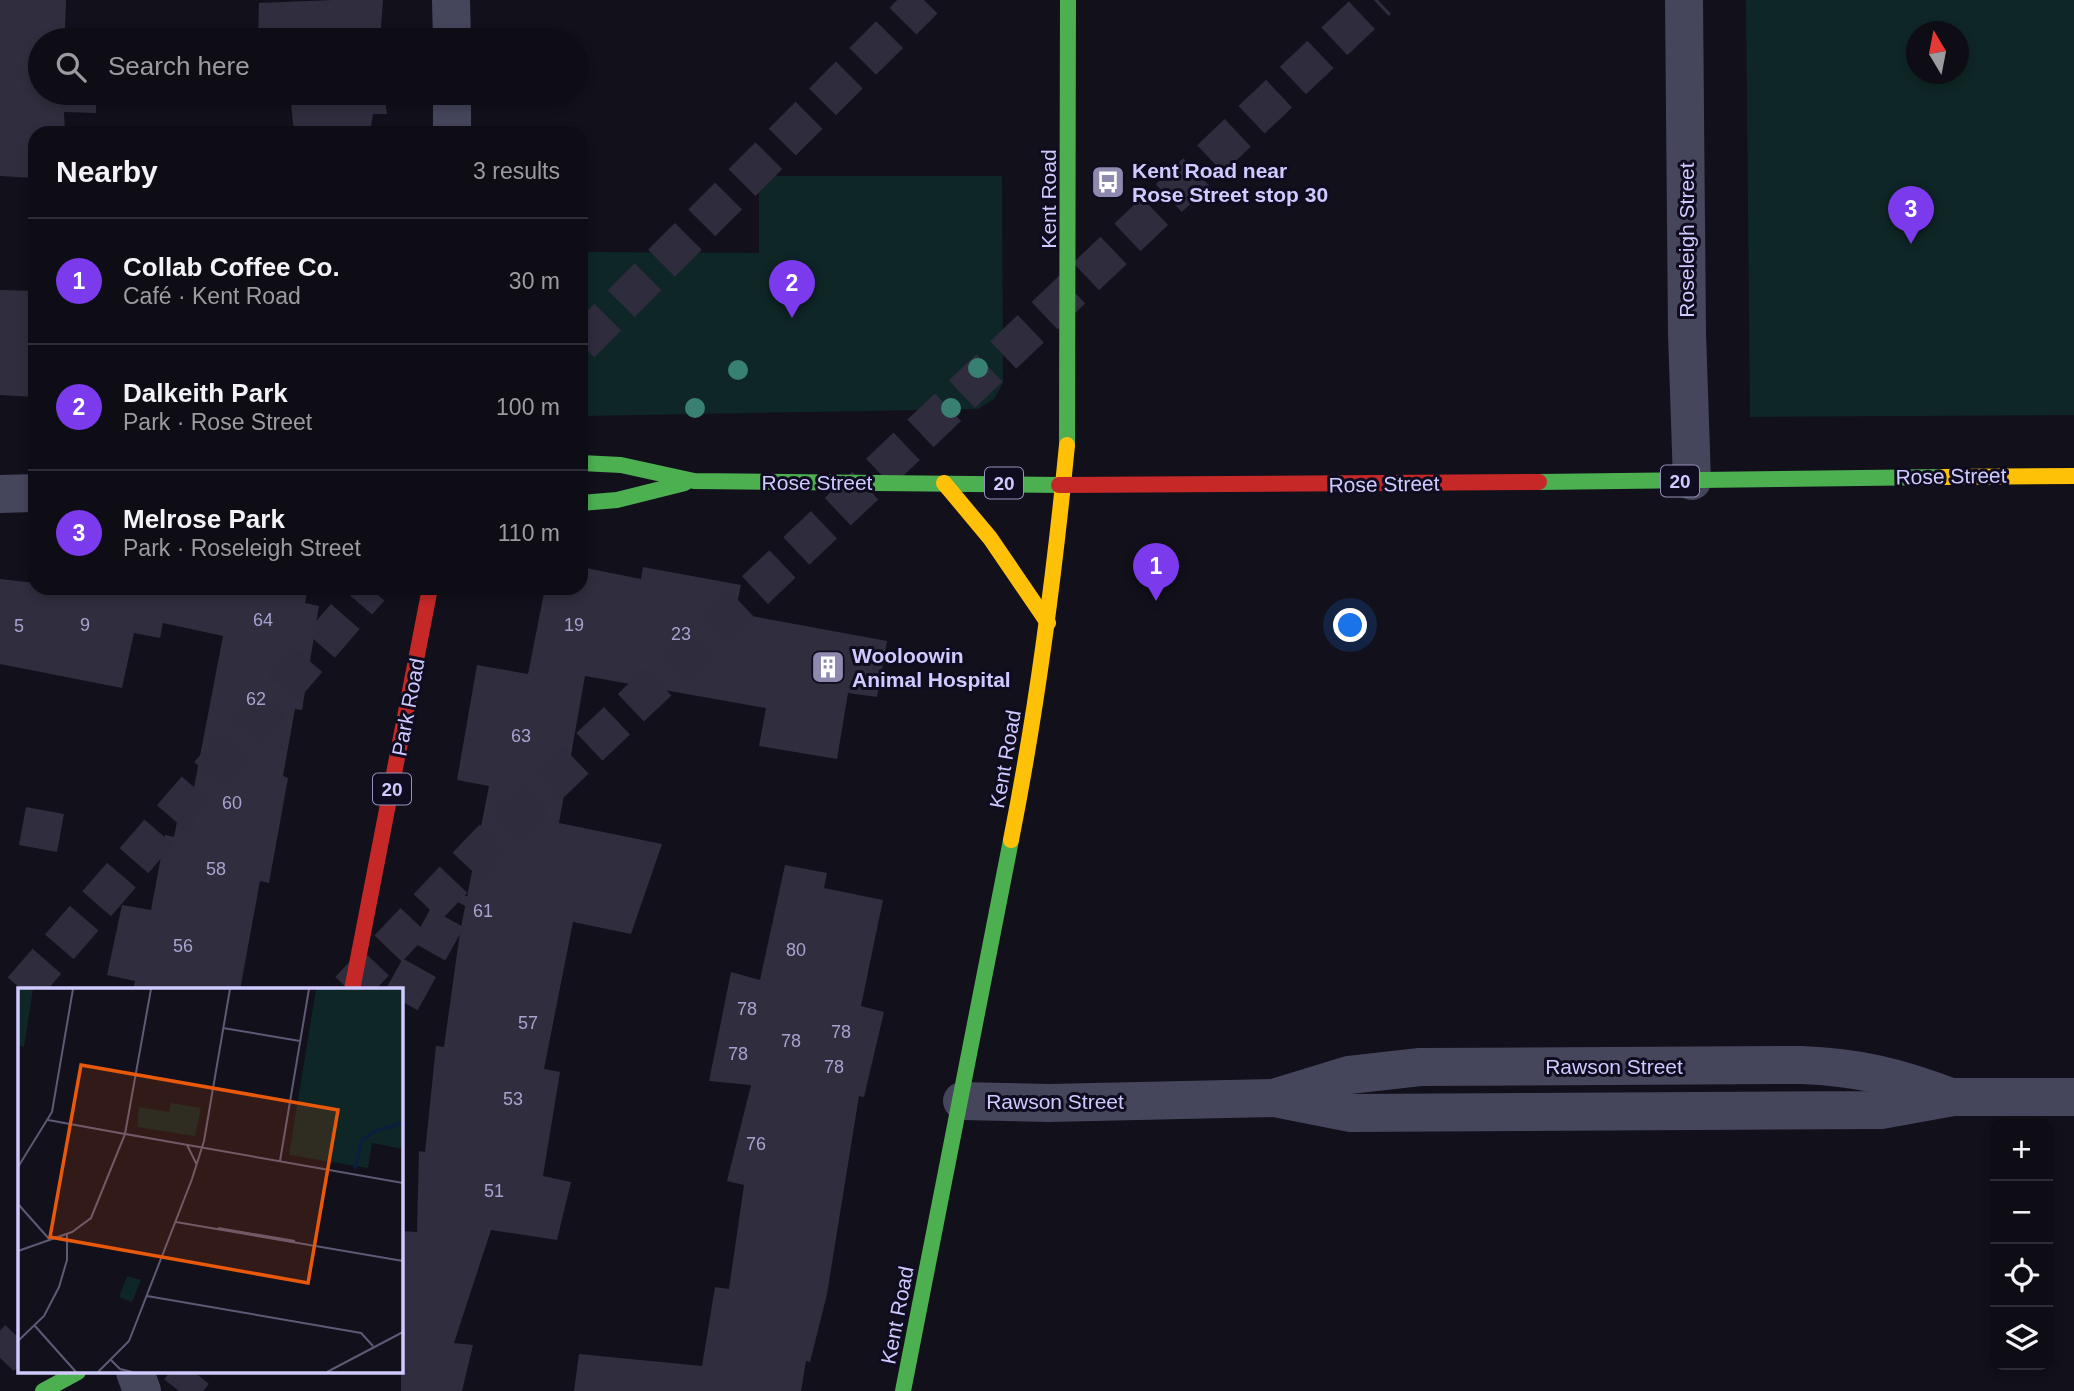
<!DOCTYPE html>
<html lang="en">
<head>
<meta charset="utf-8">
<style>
  body { margin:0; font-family:Arial,sans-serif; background:#1c1a22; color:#f1f3f6 }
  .controls { position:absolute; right:21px; bottom:21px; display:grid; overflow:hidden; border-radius:14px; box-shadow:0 4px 10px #0003 }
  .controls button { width:63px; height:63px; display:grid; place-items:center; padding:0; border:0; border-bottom:2px solid #2e2c34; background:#0e0c14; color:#f1f3f6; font:35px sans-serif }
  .compass { position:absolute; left:1906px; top:21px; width:63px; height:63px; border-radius:50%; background:#0e0c14; box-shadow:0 4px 10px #0003; rotate:350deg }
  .you { position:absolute; left:1351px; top:626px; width:24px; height:24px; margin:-18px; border:5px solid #fff; border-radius:50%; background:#1a73e8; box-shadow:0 0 0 10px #1a73e833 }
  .badge { display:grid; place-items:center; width:46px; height:46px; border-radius:50%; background:#7c3aed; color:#fff; font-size:23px; font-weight:700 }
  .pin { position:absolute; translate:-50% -58px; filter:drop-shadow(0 2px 4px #0008) }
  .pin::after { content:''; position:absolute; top:37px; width:24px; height:21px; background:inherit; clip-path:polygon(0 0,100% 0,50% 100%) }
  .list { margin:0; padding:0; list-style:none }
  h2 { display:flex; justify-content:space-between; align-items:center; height:91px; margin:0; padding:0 28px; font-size:30px }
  h2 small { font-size:23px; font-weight:400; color:#9b9ba0 }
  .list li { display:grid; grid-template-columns:46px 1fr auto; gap:21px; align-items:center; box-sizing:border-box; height:126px; padding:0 28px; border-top:2px solid #2e2c34 }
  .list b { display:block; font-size:26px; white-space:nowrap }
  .list p { margin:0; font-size:23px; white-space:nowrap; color:#9b9ba0 }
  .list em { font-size:23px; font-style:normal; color:#9b9ba0 }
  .icon { flex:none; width:38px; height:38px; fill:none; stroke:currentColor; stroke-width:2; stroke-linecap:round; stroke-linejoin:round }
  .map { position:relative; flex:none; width:2074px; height:1391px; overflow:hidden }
  .search { position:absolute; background:#0e0c14; box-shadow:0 4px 10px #0003; left:28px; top:28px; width:560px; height:77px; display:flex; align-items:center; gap:18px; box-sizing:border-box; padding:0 24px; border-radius:38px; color:#9b9ba0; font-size:26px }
  .panel { position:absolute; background:#0e0c14; box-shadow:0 4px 10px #0003; left:28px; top:126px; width:560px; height:469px; border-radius:21px }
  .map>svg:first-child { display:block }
  .green { fill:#0f2626; fill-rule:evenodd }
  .building { fill:#302d3e }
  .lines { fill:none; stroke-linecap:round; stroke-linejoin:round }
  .highway-tunnel { stroke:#2e2c3d; stroke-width:38; stroke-dasharray:38 19; stroke-linecap:butt }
  .street { stroke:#45455c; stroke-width:38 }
  .fast { stroke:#4caf50; stroke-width:16 }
  .slow { stroke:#ffc107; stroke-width:16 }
  .jam { stroke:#c62828; stroke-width:16 }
  .tree { fill:#388172 }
  .labels { text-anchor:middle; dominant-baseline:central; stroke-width:6; stroke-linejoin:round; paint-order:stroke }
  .number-label { font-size:18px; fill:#a7a3cf }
  .shield { fill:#0f0c1f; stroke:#9591bc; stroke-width:2 }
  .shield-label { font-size:19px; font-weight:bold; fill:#cfcaff }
  .poi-label { font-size:21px; font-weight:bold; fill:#cfcaff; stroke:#0f0c1f; text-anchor:start }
  .street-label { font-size:21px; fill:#cfcaff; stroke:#0f0c1f }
  .inset-river { fill:none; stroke:#0c1e3d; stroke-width:3.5 }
  .inset-road { fill:none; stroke:#5e5a76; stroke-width:2 }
  .view { fill:#e8590c; fill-opacity:0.15; stroke:#e8590c; stroke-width:3.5 }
  .inset-edge { fill:none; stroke:#cfcaff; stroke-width:3.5 }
</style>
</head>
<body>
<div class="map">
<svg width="2074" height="1391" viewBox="0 0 2074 1391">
  <rect width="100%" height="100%" fill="#12101b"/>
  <g class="green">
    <path d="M1746 0H2074V415L1750 417ZM1916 32H1958V74H1916Z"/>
    <path d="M759 176H1002L1003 383 994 399 978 409 581 416V252L759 253Z"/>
  </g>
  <g class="building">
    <path d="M0 0H66L65 28H97V40H40V93H96V113L64 112 65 133H35V178L0 176Z"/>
    <path d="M333 0H383L380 40H258L259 3Z"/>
    <path d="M290 93H384L387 114H373L370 133H294Z"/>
    <path d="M0 290 35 291V397L0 395Z"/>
    <path d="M581 567 641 579 643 567 741 585 735 613 887 641 877 697 848 693 837 759 759 746 766 708 585 676 559 823 662 844 631 934 573 922 544 1069 560 1072 543 1176 571 1182 557 1240 491 1230 454 1343 473 1345 462 1391H401V1231L417 1232 419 1151 425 1152 436 1046 444 1047 460 932 489 786 457 780 477 665 528 674 545 588H581Z"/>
    <path d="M0 579 35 583V588H308L305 603 319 606 302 710 295 709 283 776 288 778 269 883 260 881 240 990H133L135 981 107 975 122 905 151 910 165 835 174 837 182 796 192 798 223 636 163 623 160 638 134 633 122 688 0 664Z"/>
    <path d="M26 807 64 814 57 852 19 845Z"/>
    <path d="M785 865 827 873 824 888 883 900 861 1006 884 1012 864 1097 859 1096 827 1294 810 1362 806 1361 801 1391H574L579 1354 702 1366 715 1287 729 1289 744 1185 727 1181 751 1085 709 1081 731 972 760 980Z"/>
  </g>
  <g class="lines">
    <g class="highway-tunnel">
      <path d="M581 344 924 0"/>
      <path d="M22 990 370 588"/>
      <path d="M349 990 489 842 1378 0"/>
      <path d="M401 1001 461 893"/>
      <path d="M0 1358 19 1338"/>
      <path d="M179 1391 194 1372"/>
    </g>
    <g class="street">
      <path d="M451 0 452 40"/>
      <path d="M1684 0 1687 333 1692 481"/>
      <path d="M452 93V133"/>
      <path d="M0 494 35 493"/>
      <path d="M1277 1097 1349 1075 1420 1067 1801 1065C1858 1067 1898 1077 1951 1097"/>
      <path d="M962 1101 1049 1103 1275 1098 1351 1113 1881 1110 1953 1097H2074"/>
      <path d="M135 1372 142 1391"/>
    </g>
    <g class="fast">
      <path d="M1067 445 1068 0"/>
      <path d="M581 463 621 465 694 481 1059 485"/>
      <path d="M1539 482 1943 477"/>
      <path d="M581 503 617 500 685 483"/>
      <path d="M43 1391 78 1372"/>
      <path d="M903 1391 1011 840"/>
    </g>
    <g class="slow">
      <path d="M1943 477 2074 476"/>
      <path d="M944 483 990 538 1048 623"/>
      <path d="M1011 840C1037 709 1054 578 1067 445"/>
    </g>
    <g class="jam">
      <path d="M1059 485 1539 482"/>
      <path d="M352 990 430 588"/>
    </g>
  </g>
  <g class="tree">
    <circle cx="978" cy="368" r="10"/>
    <circle cx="738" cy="370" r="10"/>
    <circle cx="695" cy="408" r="10"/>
    <circle cx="951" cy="408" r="10"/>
  </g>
  <defs>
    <g id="bus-square" transform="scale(1.75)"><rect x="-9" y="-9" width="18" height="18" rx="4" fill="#8d89af" stroke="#0f0c1f"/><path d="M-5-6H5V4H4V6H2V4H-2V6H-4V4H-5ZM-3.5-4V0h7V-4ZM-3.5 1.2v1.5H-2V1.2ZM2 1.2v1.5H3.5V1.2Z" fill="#fff"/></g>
    <g id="building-square" transform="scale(1.75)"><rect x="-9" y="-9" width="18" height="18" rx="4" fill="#8d89af" stroke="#0f0c1f"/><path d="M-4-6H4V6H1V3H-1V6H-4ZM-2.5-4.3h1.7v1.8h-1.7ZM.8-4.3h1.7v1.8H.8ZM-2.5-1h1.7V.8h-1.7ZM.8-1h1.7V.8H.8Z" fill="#fff"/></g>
  </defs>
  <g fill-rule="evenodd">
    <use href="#bus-square" x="1108" y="182"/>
    <use href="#building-square" x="828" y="667"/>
  </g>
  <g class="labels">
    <g class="number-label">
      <text x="263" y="620">64</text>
      <text x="85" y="625">9</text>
      <text x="574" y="625">19</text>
      <text x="19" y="626">5</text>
      <text x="681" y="634">23</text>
      <text x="256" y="699">62</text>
      <text x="521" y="736">63</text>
      <text x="232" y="803">60</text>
      <text x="216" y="869">58</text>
      <text x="483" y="911">61</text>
      <text x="183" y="946">56</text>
      <text x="796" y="950">80</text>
      <text x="747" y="1009">78</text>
      <text x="528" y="1023">57</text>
      <text x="841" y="1032">78</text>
      <text x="791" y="1041">78</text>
      <text x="738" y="1054">78</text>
      <text x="834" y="1067">78</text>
      <text x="513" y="1099">53</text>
      <text x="756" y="1144">76</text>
      <text x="494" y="1191">51</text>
    </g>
    <g class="shield">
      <rect x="1661" y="465.5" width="38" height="31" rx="5"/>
      <rect x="985" y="467.5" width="38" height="31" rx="5"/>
      <rect x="373" y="773.5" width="38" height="31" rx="5"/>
    </g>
    <g class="shield-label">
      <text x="1680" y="481">20</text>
      <text x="1004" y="483">20</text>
      <text x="392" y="789">20</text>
    </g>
    <g class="poi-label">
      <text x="1132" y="170">Kent Road near<tspan x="1132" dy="24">Rose Street stop 30</tspan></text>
      <text x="852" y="655">Wooloowin<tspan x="852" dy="24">Animal Hospital</tspan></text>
    </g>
    <g class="street-label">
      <text transform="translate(1048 199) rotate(-90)">Kent Road</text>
      <text transform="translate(1686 240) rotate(-90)">Roseleigh Street</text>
      <text transform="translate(1951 476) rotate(-1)">Rose Street</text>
      <text x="817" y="482">Rose Street</text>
      <text transform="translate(1384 484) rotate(-1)">Rose Street</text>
      <text transform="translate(408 707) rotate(-79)">Park Road</text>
      <text transform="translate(1005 759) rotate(-80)">Kent Road</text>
      <text x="1614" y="1066">Rawson Street</text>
      <text x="1055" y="1101">Rawson Street</text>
      <text transform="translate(897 1315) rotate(-79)">Kent Road</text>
    </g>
  </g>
  <g transform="translate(18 988)">
    <rect width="385" height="385" fill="#12101b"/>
    <path d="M0 1H15L6 59 0 57ZM298 1H385V161L354 155 350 180 271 167ZM153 115 183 120 177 148 119 139 121 119 151 124ZM109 288 123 292 114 314 101 309Z" fill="#0f2626"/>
    <path class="inset-river" d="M337 181 343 153 357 143 385 135"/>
    <path class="inset-road" d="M205 40 282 53M30 132 107 146 133 1M169 157 179 177M262 173 291 1M0 179 34 124 55 1M0 216 32 252M158 234 385 273M200 240 277 253M0 263 54 244 73 230 107 146 385 195M129 308 343 345 355 358M17 338 58 384M0 353 26 328 41 299 49 272V246M93 372 102 381 114 384M80 384 111 353 174 191 186 153 212 1M309 384 385 344"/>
    <path class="view" d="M63 77 320 122 290 295 32 249Z"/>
    <rect width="385" height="385" class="inset-edge"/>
  </g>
</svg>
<div class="controls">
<button>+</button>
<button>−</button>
<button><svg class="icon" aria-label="locate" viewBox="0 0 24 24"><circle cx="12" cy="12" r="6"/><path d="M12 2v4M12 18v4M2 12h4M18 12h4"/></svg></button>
<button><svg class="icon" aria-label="layers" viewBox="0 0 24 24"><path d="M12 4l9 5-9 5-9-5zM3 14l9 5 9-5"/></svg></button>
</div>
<svg class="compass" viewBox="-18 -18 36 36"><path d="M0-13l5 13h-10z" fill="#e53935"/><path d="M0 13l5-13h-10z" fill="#9b9ba0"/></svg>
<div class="you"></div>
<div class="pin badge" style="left:1156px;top:601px">1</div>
<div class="pin badge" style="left:792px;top:318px">2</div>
<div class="pin badge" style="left:1911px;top:244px">3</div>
<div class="search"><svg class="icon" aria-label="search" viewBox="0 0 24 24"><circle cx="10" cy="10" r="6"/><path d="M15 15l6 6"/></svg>Search here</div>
<section class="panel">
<h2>Nearby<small>3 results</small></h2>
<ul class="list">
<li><span class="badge">1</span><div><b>Collab Coffee Co.</b><p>Café · Kent Road</p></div><em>30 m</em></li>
<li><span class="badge">2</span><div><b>Dalkeith Park</b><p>Park · Rose Street</p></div><em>100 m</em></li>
<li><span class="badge">3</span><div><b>Melrose Park</b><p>Park · Roseleigh Street</p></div><em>110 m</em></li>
</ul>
</section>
</div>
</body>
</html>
